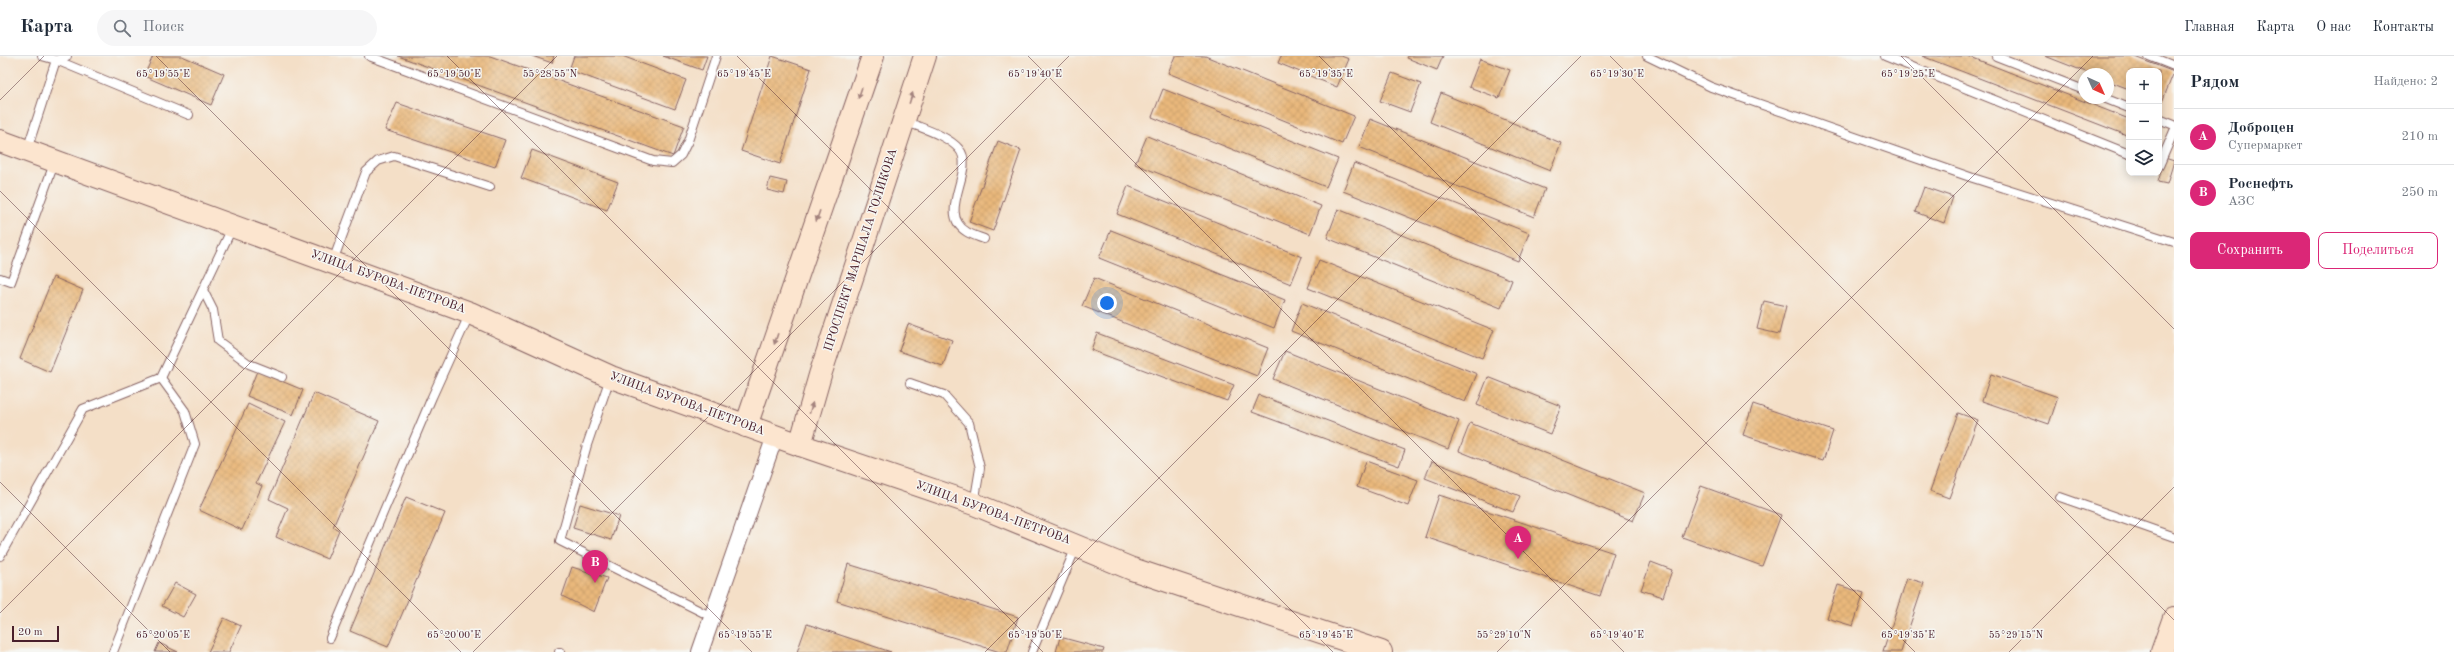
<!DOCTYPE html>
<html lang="ru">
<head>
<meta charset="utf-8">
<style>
  body { margin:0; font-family:"Old Standard TT",serif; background:#f6f6f7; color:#1f2937 }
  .controls { position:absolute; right:12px; top:12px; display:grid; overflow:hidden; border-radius:8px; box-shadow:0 2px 10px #0003 }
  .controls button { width:36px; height:36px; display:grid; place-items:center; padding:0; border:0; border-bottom:1px solid #e0e1e3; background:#fff; color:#1f2937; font:20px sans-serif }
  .compass { position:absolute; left:2078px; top:12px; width:36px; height:36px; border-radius:50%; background:#fff; box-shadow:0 2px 10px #0003; rotate:135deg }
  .scale { position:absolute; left:12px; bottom:10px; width:47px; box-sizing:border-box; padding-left:4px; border:2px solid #4a1f2b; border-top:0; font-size:11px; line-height:14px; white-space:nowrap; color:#4a1f2b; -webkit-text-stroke:3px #f6f6f2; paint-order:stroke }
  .you { position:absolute; left:1107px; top:247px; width:14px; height:14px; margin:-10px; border:3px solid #fff; border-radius:50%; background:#1a73e8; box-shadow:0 0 0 6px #1a73e833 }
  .badge { display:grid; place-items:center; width:26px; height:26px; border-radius:50%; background:#db2777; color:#fff; font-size:13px; font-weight:700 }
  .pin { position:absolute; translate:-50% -33px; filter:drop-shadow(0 1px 2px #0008) }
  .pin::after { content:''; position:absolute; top:21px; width:14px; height:12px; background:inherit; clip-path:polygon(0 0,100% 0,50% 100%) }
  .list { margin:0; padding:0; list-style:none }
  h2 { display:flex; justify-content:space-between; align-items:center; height:52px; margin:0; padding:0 16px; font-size:17px }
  h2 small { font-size:13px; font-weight:400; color:#747a83 }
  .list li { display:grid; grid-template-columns:26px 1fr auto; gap:12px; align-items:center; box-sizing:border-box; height:56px; padding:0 16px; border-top:1px solid #e0e1e3 }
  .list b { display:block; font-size:15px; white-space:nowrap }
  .list p { margin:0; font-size:13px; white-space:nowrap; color:#747a83 }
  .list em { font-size:13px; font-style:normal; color:#747a83 }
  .actions { display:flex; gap:8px; padding:12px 16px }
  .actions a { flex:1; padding:9px 0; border:1px solid #db2777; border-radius:8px; text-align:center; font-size:14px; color:#db2777 }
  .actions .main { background:#db2777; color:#fff }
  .icon { flex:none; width:22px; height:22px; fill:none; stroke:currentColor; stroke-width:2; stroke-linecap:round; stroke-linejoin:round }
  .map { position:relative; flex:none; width:2174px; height:596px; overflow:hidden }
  header { display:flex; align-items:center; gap:24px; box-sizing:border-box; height:56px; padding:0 20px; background:#fff; border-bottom:1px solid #e0e1e3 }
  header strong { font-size:19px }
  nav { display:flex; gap:22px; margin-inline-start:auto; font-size:14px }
  .search { width:280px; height:36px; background:#f6f6f7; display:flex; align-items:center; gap:10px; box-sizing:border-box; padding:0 14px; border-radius:22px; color:#747a83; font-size:15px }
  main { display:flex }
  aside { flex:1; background:#fff }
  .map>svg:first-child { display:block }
  .building { fill:url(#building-cross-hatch) }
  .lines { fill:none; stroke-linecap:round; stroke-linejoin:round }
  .service-casing { stroke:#866262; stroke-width:10 }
  .minor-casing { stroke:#866262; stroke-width:18 }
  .secondary-casing { stroke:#866262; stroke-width:24 }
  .service { stroke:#fff; stroke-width:8 }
  .minor { stroke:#fff; stroke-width:16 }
  .secondary { stroke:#fce5cf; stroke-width:22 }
  .oneway { fill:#a3827d }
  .ticks { fill:none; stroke:#4a1f2b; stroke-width:1; stroke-opacity:0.45 }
  .labels { text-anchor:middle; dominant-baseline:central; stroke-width:3; stroke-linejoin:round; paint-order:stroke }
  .street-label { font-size:12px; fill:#4a1f2b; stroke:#f6f6f2 }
  .ticks-label { font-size:10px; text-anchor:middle; fill:#4a1f2b; stroke:#f6f6f2; stroke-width:3; stroke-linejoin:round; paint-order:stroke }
</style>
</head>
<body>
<header>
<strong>Карта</strong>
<div class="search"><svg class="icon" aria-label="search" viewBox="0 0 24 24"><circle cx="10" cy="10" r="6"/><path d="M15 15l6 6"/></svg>Поиск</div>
<nav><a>Главная</a><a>Карта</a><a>О нас</a><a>Контакты</a></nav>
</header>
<main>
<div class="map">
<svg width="2174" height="596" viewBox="0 0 2174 596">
  <defs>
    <pattern id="building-cross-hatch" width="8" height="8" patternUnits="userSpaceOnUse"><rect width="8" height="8" fill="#e9b87b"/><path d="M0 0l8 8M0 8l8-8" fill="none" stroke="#c99e6a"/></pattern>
  </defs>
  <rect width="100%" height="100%" fill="#f6f6f2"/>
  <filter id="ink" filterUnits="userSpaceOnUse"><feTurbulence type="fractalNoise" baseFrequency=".025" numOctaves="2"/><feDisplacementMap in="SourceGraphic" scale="8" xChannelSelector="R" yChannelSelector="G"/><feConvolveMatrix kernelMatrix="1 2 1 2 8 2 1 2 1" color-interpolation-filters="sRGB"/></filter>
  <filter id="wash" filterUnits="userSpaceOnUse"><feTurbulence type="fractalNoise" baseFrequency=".012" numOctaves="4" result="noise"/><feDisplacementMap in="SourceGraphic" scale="16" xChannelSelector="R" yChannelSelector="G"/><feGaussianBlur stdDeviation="0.9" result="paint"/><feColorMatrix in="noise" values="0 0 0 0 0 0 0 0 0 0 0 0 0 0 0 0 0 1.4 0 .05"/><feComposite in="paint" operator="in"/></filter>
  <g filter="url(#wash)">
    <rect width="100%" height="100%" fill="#f4dfc7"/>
    <g id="blocks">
      <g class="building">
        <path d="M153 0H182L224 18 211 49 144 20Z"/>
        <path d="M398 0H490L684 70 673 100Z"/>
        <path d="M532 0H554L552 7Z"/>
        <path d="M574 0H622L686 24 675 53 569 14Z"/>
        <path d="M663 0H707L702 14Z"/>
        <path d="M772 0 811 13 780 108 741 95Z"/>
        <path d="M1175 0H1205L1354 60 1342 88 1168 17Z"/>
        <path d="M1281 0H1341L1349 3 1337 31 1278 7Z"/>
        <path d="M1408 0H1443L1437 14 1407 2Z"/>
        <path d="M1922 0H1968L2129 63V80Z"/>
        <path d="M2045 0H2132L2174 16 2162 46 2159 44V15H2129V33L2108 25V18H2091Z"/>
        <path d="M1480 3 1510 14 1499 42 1469 31Z"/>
        <path d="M1392 17 1421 28 1410 56 1380 45Z"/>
        <path d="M1163 33 1338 103 1326 131 1152 61Z"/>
        <path d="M1441 37 1561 87 1550 115 1430 66Z"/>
        <path d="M397 47 505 84 495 111 385 74Z"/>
        <path d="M1370 63 1545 133 1534 161 1359 91Z"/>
        <path d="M1147 80 1321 150 1310 178 1135 108Z"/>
        <path d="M998 85 1021 94 993 175 969 166Z"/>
        <path d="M532 94 618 126 607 154 521 122Z"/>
        <path d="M2165 102 2174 105 2167 128 2158 126Z"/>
        <path d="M1354 107 1529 177 1518 205 1343 135Z"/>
        <path d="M770 122 787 126 784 138 767 134Z"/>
        <path d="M1128 130 1302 201 1291 228 1117 158Z"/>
        <path d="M1924 131 1953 141 1944 167 1915 156Z"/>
        <path d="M1338 153 1512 224 1501 252 1327 182Z"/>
        <path d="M1111 174 1285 244 1274 272 1099 202Z"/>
        <path d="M1319 204 1494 274 1482 302 1308 232Z"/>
        <path d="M53 221 83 234 50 316 20 303Z"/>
        <path d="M1094 222 1268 292 1257 320 1082 250Z"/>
        <path d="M1764 245 1786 250 1779 278 1757 273Z"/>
        <path d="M1302 247 1477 318 1465 346 1291 275Z"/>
        <path d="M908 268 952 284 943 310 899 295Z"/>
        <path d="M1097 277 1234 329 1227 345 1091 294Z"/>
        <path d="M1285 295 1459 365 1448 393 1273 323Z"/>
        <path d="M257 315 303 334 293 359 247 340Z"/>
        <path d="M1991 318 2058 341 2049 368 1982 345Z"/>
        <path d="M1488 321 1561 350 1550 378 1477 349Z"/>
        <path d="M314 337 379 365 333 471 339 474 327 503 276 481 288 452 269 443Z"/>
        <path d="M1259 339 1405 394 1399 410 1252 356Z"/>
        <path d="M248 348 285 366 256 427 262 430 242 474 199 454Z"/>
        <path d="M1753 348 1833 375 1823 405 1743 379Z"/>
        <path d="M1958 357 1978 364 1949 442 1930 435Z"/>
        <path d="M1470 367 1645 437 1633 465 1459 395Z"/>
        <path d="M1366 405 1418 424 1408 450 1357 431Z"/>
        <path d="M1432 405 1520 440 1513 456 1425 422Z"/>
        <path d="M1701 430 1781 459 1762 510 1682 481Z"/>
        <path d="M1439 439 1614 497 1600 540 1425 481Z"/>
        <path d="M406 441 445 457 388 591 350 575Z"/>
        <path d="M580 448 619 460 611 484 573 472Z"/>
        <path d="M1651 506 1672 514 1663 541 1641 534Z"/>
        <path d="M848 508 1018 561 1007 596H1000L837 545Z"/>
        <path d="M572 511 607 522 594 556 562 540Z"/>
        <path d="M1907 522 1924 527 1901 596H1883Z"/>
        <path d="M175 527 196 538 183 561 162 550Z"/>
        <path d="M1838 529 1864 537 1853 570 1827 562Z"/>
        <path d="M224 562 241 570 229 596H208Z"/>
        <path d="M807 568 891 596H797Z"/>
        <path d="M1060 581 1104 593 1103 596H1056Z"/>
        <path d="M159 587 178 596H155Z"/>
      </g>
    </g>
  </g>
  <g filter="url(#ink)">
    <use href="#blocks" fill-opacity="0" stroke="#866262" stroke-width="1"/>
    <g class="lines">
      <g class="service-casing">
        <g id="service">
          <path d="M369 0 653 105 672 107 681 99 688 85 716 0"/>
          <path d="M1647 0 1711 31 1973 122 2174 186"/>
          <path d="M1885 0 2129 98"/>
          <path d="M1996 0 2084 34"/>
          <path d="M2149 0 2174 10"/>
          <path d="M56 4 189 59"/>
          <path d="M56 4 67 0"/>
          <path d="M2104 42 2129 52"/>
          <path d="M2159 63 2174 69"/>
          <path d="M905 65C921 72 947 79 959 93 977 113 935 157 967 176 972 179 979 181 984 183"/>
          <path d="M27 94 56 4 42 0"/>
          <path d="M2159 110 2174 75"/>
          <path d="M333 205 366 116 378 105 394 100 490 131"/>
          <path d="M0 222 11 226 55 105"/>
          <path d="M203 234 213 254 218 285 249 308 282 321"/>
          <path d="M610 322 587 389 560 485 712 561"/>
          <path d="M910 327 944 339 969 367 980 412 974 448"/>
          <path d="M2060 441 2174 481"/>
          <path d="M0 500 83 353 161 322 233 170"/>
          <path d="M330 582 432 341 470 257"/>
          <path d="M113 596 195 388 185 355 161 322"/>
          <path d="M559 596H560"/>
          <path d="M1032 596 1076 491"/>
        </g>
      </g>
      <g class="minor-casing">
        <path id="minor" d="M700 596 775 380"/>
      </g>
      <g class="secondary-casing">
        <g id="secondary">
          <path d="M0 85 470 257 611 321 800 389 974 448 1132 513 1381 596"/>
          <path d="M746 370 873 0"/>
          <path d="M800 389 820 319 925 0"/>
          <path d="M2162 596 2174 562"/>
        </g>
      </g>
      <use href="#service" class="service"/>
      <use href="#minor" class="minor"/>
      <use href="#secondary" class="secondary"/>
    </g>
    <defs><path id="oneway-solid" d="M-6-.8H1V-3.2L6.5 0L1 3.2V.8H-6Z"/></defs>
    <g class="oneway">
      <use href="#oneway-solid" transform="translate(860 37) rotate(109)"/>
      <use href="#oneway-solid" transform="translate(911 42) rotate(-72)"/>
      <use href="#oneway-solid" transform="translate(818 160) rotate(109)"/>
      <use href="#oneway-solid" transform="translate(776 283) rotate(109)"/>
      <use href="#oneway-solid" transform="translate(811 352) rotate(-74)"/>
    </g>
  </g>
  <path class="ticks" d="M156 0 752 596M447 0 1043 596M737 0 1333 596M1028 0 1624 596M1319 0 1915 596M1610 0 2174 564M1901 0 2174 273M0 44 44 0M0 135 461 596M0 426 170 596M0 557 557 0M473 596 1069 0M985 596 1581 0M1497 596 2093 0M2009 596 2174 431"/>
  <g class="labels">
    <g class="street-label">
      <text transform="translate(861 194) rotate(-72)">ПРОСПЕКТ МАРШАЛА ГОЛИКОВА</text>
      <text transform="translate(388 226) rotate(20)">УЛИЦА БУРОВА-ПЕТРОВА</text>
      <text transform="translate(687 348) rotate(20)">УЛИЦА БУРОВА-ПЕТРОВА</text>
      <text transform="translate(993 457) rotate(20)">УЛИЦА БУРОВА-ПЕТРОВА</text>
    </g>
  </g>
  <g class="ticks-label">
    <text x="163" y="21">65°19'55"E</text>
    <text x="454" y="21">65°19'50"E</text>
    <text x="550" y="21">55°28'55"N</text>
    <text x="744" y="21">65°19'45"E</text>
    <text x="1035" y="21">65°19'40"E</text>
    <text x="1326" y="21">65°19'35"E</text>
    <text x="1617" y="21">65°19'30"E</text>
    <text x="1908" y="21">65°19'25"E</text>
    <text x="1035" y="582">65°19'50"E</text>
    <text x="1504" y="582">55°29'10"N</text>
    <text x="1617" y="582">65°19'40"E</text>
    <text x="1908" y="582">65°19'35"E</text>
    <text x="2016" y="582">55°29'15"N</text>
    <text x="163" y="582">65°20'05"E</text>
    <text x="454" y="582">65°20'00"E</text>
    <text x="745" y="582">65°19'55"E</text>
    <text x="1326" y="582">65°19'45"E</text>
  </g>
</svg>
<div class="controls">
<button>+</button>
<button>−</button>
<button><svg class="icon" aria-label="layers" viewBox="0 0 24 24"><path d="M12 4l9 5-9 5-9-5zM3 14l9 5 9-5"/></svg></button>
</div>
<svg class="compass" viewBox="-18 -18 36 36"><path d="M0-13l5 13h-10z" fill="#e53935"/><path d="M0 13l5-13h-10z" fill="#747a83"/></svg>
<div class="scale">20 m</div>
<div class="you"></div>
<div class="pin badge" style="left:1518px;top:503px">A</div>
<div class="pin badge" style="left:595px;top:527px">B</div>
</div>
<aside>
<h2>Рядом<small>Найдено: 2</small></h2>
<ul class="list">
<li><span class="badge">A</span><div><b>Доброцен</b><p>Супермаркет</p></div><em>210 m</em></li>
<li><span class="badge">B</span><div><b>Роснефть</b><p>АЗС</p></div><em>250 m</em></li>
</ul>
<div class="actions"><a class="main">Сохранить</a><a>Поделиться</a></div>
</aside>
</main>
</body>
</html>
